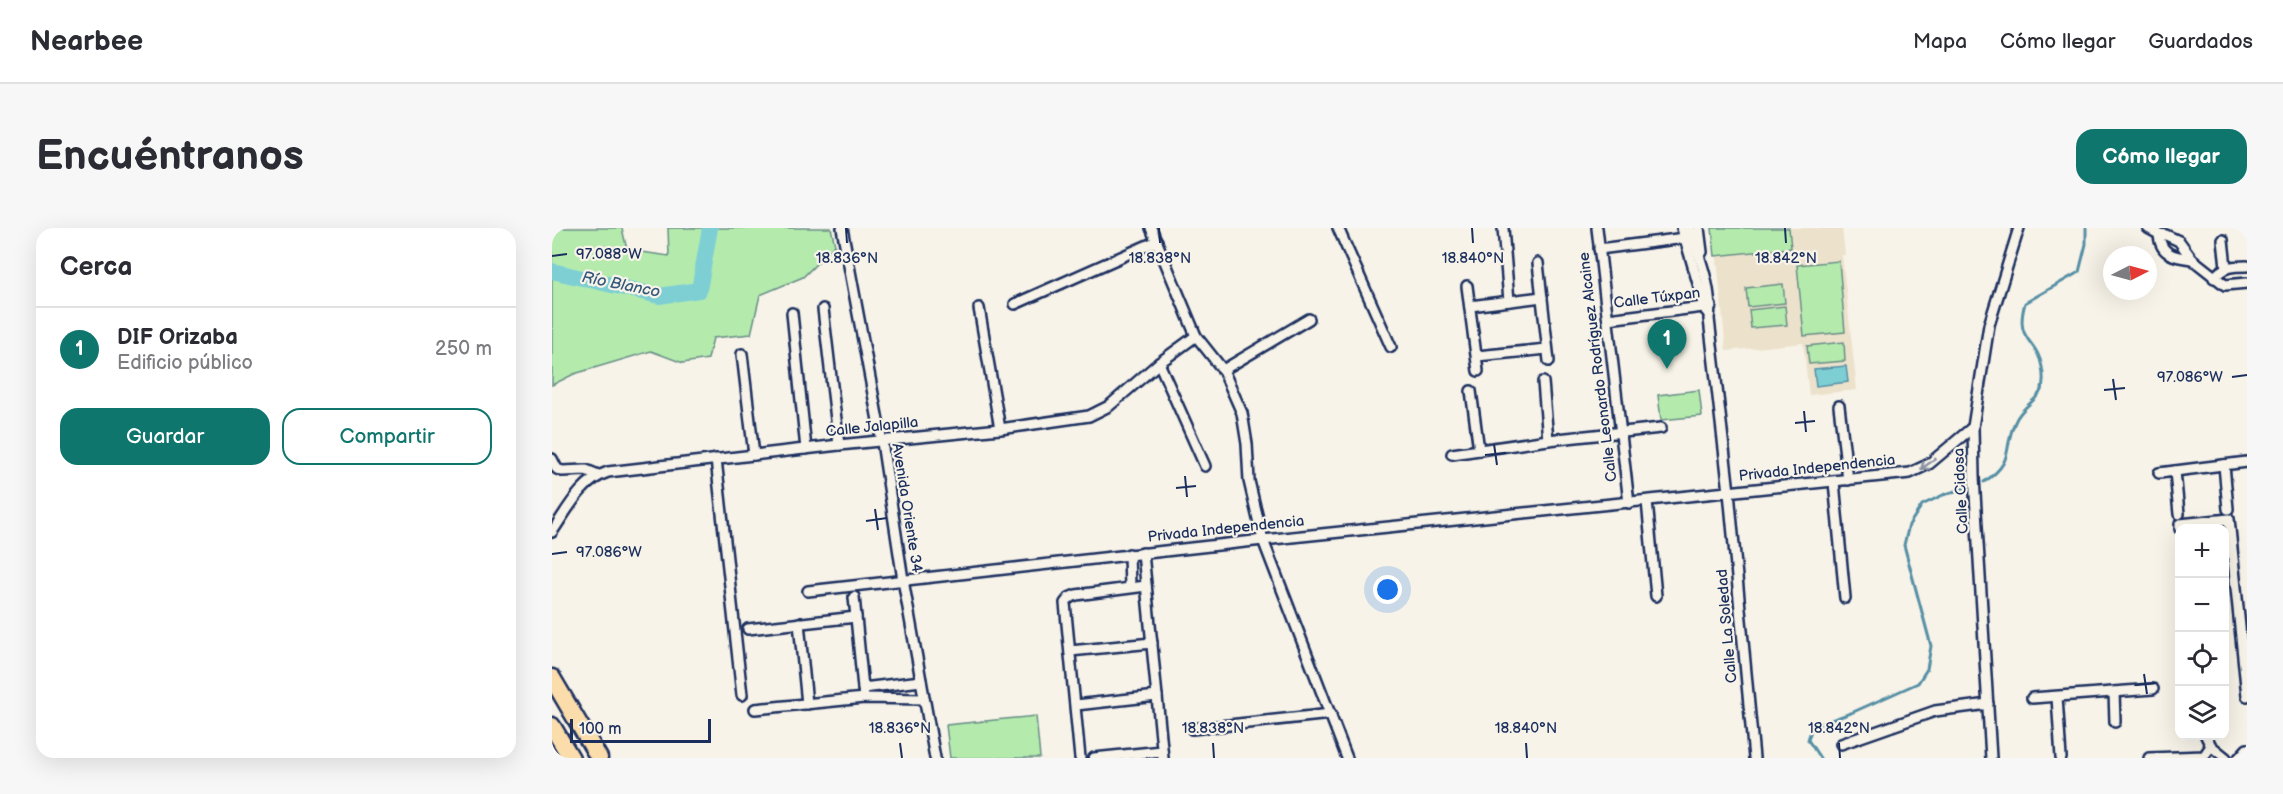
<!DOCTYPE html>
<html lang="es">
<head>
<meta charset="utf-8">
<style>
  body { margin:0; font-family:"Balsamiq Sans",sans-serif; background:#f7f7f7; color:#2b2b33 }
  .controls { position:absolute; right:18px; bottom:18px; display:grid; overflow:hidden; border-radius:12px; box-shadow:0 6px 24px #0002 }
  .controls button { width:54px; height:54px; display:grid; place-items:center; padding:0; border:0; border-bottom:2px solid #e1e1e2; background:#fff; color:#2b2b33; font:30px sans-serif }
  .compass { position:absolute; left:1551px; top:18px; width:54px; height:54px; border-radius:50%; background:#fff; box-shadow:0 6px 24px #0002; rotate:84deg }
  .scale { position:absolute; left:18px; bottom:15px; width:141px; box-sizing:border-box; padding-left:6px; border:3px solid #1b2f5e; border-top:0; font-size:16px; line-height:21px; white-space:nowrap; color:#1b2f5e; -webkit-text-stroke:4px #f7f3e8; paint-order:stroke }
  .you { position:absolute; left:836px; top:362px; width:21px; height:21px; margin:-15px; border:4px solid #fff; border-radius:50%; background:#1a73e8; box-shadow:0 0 0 9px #1a73e833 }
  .badge { display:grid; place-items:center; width:39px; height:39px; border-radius:50%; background:#0f766e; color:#fff; font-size:20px; font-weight:700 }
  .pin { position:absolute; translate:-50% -50px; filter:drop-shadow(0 2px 3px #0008) }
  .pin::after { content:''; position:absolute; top:32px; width:21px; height:18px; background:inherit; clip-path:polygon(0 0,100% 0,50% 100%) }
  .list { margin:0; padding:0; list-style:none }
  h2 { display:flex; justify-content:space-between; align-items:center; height:78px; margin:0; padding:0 24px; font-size:26px }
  h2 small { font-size:20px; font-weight:400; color:#7c7c81 }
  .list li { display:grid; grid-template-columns:39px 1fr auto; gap:18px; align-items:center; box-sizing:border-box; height:84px; padding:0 24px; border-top:2px solid #e1e1e2 }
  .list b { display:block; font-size:22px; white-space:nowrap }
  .list p { margin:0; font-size:20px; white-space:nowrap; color:#7c7c81 }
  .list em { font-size:20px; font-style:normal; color:#7c7c81 }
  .actions { display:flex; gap:12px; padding:18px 24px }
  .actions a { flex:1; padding:14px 0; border:2px solid #0f766e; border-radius:18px; text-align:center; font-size:21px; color:#0f766e }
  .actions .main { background:#0f766e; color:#fff }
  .icon { flex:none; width:33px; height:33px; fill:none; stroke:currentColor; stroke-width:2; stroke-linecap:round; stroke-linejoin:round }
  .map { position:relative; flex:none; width:1695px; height:530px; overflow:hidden; border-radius:18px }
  header { display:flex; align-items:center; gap:36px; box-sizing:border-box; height:84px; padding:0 30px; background:#fff; border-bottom:2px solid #e1e1e2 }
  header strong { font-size:28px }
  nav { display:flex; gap:33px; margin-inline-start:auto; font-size:21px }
  .intro { display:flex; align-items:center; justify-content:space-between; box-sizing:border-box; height:144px; padding:0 36px }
  h1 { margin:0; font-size:42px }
  .button { padding:15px 27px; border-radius:18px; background:#0f766e; color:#fff; font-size:21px; font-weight:700 }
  main { display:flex; gap:36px; padding:0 36px }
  aside { flex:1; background:#fff; border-radius:18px; box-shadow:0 6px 24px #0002 }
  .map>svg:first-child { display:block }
  .built { fill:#ece1cb }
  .green { fill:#b4ebad; stroke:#688d86; stroke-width:1.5 }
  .water { fill:#7ecfd4; stroke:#568fa5; stroke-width:1.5 }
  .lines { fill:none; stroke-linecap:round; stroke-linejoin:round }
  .stream { stroke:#568fa5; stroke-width:3 }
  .river { stroke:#7ecfd4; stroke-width:16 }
  .minor-casing { stroke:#1b2f5e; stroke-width:14 }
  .motorway-casing { stroke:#1b2f5e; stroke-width:21 }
  .minor { stroke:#f7f3e8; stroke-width:9 }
  .motorway { stroke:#fbddab; stroke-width:16 }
  .oneway { stroke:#8991a3 }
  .ticks { fill:none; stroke:#1b2f5e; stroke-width:2 }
  .labels { text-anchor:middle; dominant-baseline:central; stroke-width:4.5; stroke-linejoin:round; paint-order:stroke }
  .street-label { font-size:15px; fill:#1b2f5e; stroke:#f7f3e8 }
  .water-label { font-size:16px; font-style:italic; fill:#34577c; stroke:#f7f3e8 }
  .ticks-label { font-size:15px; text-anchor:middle; fill:#1b2f5e; stroke:#f7f3e8; stroke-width:4.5; stroke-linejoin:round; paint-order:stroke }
</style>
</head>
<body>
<header>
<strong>Nearbee</strong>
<nav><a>Mapa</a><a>Cómo llegar</a><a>Guardados</a></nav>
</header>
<div class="intro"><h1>Encuéntranos</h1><a class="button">Cómo llegar</a></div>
<main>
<aside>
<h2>Cerca<small></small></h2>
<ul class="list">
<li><span class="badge">1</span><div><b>DIF Orizaba</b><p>Edificio público</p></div><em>250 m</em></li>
</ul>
<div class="actions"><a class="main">Guardar</a><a>Compartir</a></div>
</aside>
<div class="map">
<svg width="1695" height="530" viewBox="0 0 1695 530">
  <rect width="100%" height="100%" fill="#f7f3e8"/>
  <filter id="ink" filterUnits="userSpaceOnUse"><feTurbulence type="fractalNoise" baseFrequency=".0167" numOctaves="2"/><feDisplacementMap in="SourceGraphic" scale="12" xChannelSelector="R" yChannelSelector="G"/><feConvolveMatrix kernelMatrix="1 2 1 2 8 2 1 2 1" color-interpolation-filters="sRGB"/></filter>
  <g filter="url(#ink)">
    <path class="built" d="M1162 0H1290L1293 27H1290L1305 162 1257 167 1251 115 1174 123Z"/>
    <g class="green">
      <path d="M0 0H70L75 22 117 28 116 0H279L283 17 251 49 208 67 199 106 161 110 156 131 131 135 99 123 22 146 0 157Z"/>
      <path d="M1160 0H1237L1239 20 1163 28Z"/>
      <path d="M1287 33 1293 104 1252 108 1245 37Z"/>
      <path d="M1231 56 1233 75 1196 79 1194 60Z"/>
      <path d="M1233 78 1235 97 1199 100 1197 82Z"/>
      <path d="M1292 114 1293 133 1257 136 1255 118Z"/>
      <path d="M1147 162 1150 188 1109 192 1106 167Z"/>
      <path d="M484 488 488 530H398L394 497Z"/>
    </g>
    <path class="water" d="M1294 138 1296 154 1264 158 1262 141Z"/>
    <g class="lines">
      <g class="stream">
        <path d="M1432 254C1466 231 1449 219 1465 190 1478 169 1496 172 1490 139 1485 110 1462 114 1473 75L1527 44 1534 16V0"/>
        <path d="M1268 530 1256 512 1259 502 1265 497 1299 485 1366 455 1375 441 1379 418 1352 317 1357 297 1370 277 1391 267 1416 259"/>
      </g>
      <path class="river" d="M0 43 107 68 147 62 158 0"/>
      <g class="minor-casing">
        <g id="minor">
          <path d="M290 0 330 214 351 352 383 530"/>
          <path d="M599 0 644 108 671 142 690 185 695 216 697 253 711 312 795 530"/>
          <path d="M786 0 839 119"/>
          <path d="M951 0 957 73"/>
          <path d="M1045 0 1077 275"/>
          <path d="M1130 0 1154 83"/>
          <path d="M1138 0C1147 29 1161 61 1157 91L1177 264 1202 530"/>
          <path d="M1147 0 1150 24"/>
          <path d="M1596 0 1607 6 1614 7 1627 13 1640 31 1673 57 1695 55"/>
          <path d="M1607 6C1608 27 1623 29 1640 31"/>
          <path d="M1671 12 1674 39"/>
          <path d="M1047 21 1133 10"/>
          <path d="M986 35 997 133"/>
          <path d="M1662 50C1671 38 1681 38 1695 38"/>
          <path d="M915 58 926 143"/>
          <path d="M463 76 605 13"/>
          <path d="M918 78 990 69"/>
          <path d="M427 80 448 201"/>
          <path d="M271 81 287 217"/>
          <path d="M240 85 254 221"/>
          <path d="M1056 91 1159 78"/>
          <path d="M190 126 202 227"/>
          <path d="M925 128 995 121"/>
          <path d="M607 135 653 238"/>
          <path d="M671 142 757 91"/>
          <path d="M991 154 996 212"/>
          <path d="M919 163 927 222"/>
          <path d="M1287 178 1296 252"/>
          <path d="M900 226 996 212 1109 200"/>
          <path d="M0 231 5 241 10 243 34 242 46 247"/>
          <path d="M164 231 190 467"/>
          <path d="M1672 237 1676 281"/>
          <path d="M1623 243 1627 286"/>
          <path d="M1607 245 1695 234"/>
          <path d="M1282 254 1293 370"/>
          <path d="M1095 273 1104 368"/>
          <path d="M1628 301V296L1677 291 1695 468"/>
          <path d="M0 304C16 281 29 253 56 244L287 217 448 201 537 188 557 178 607 135 644 108"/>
          <path d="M591 325 611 530"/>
          <path d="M577 326 578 359"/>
          <path d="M256 363 711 312 1358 245 1377 236 1421 199"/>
          <path d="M302 369 312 470"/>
          <path d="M247 395 255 476"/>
          <path d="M196 401 304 389"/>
          <path d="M518 423 600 415"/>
          <path d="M311 460 369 453"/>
          <path d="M1562 464 1563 494"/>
          <path d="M1505 469 1509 530"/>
          <path d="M1480 470 1601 461"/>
          <path d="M524 477 605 468"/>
          <path d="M203 481 312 470 372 471"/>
          <path d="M640 501 779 486"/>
          <path d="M1654 508 1659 518 1674 530"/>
          <path d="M1289 516 1383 483 1436 476"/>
          <path d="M528 530 513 375 517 370 524 367 594 358"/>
          <path d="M542 530 610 523"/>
          <path d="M1439 530 1422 249 1421 199 1437 97 1467 0"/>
          <path d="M1597 530 1652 528 1659 518"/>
          <path d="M1687 530 1695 521"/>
        </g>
      </g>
      <g class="motorway-casing">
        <g id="motorway">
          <path d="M0 450 47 530"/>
          <path d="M0 498 19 530"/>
        </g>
      </g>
      <use href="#minor" class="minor"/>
      <use href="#motorway" class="motorway"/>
    </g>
    <defs><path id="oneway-shaft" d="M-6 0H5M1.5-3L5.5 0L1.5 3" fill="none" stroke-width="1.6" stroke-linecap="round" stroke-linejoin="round" transform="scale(1.5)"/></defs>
    <use class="oneway" href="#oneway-shaft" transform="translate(1376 236) rotate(144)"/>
  </g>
  <path class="ticks" d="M294 0 295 15M607 0 608 15M920 0 921 15M1233 0 1234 15M0 28 15 26M1680 149 1695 147M1561 151 1564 172M1552 162 1573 160M1252 183 1254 204M1243 195 1263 193M942 216 945 237M933 227 954 225M633 248 635 269M624 260 644 258M323 281 326 302M314 293 335 290M0 326 15 324M1592 446 1595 466M1583 457 1604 455M348 515 350 530M661 515 662 530M974 515 975 530M1287 515 1288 530"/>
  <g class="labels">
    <g class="street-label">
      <text transform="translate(1105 70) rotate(-7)">Calle Túxpan</text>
      <text transform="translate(1046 139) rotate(-97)">Calle Leonardo Rodríguez Alcaine</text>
      <text transform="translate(320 199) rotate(-6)">Calle Jalapilla</text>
      <text transform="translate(1265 240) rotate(-6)">Privada Independencia</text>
      <text transform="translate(1409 263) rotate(-93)">Calle Cidosa</text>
      <text transform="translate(355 280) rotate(81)">Avenida Oriente 34</text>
      <text transform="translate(674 301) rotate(-6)">Privada Independencia</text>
      <text transform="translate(1175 398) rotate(-95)">Calle La Soledad</text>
    </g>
    <g class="water-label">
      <text transform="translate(69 57) rotate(11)">Río Blanco</text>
    </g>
  </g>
  <g class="ticks-label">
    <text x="57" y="31">97.088°W</text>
    <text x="295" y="35">18.836°N</text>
    <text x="608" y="35">18.838°N</text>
    <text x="921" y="35">18.840°N</text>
    <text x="1234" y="35">18.842°N</text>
    <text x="1638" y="154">97.086°W</text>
    <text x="57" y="329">97.086°W</text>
    <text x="348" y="505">18.836°N</text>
    <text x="661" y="505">18.838°N</text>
    <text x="974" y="505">18.840°N</text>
    <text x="1287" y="505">18.842°N</text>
  </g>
</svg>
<div class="controls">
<button>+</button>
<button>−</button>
<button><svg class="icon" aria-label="locate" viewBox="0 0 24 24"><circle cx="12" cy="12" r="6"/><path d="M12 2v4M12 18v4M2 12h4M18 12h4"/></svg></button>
<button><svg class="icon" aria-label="layers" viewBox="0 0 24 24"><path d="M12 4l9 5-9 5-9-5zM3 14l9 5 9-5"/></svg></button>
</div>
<svg class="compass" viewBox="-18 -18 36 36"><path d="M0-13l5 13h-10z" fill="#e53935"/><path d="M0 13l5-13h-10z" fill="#7c7c81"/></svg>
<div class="scale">100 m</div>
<div class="you"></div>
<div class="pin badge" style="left:1115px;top:141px">1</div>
</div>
</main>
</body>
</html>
